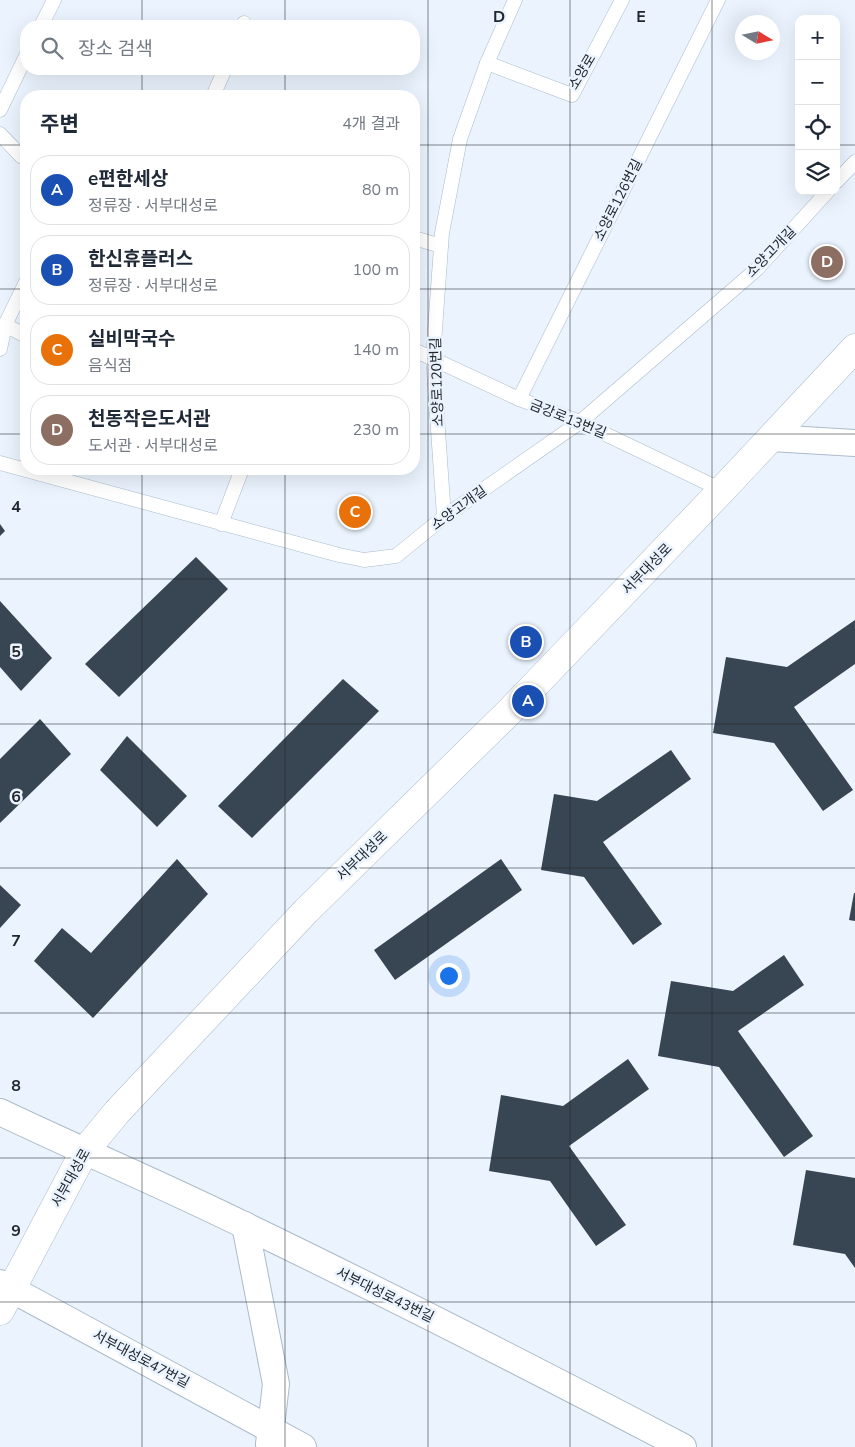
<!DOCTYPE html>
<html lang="ko">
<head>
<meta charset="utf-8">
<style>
  body { margin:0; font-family:"Nunito Sans","Noto Sans KR",sans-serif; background:#f2f2f3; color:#1f2937 }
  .controls { position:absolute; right:15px; top:15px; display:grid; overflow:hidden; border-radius:10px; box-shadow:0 5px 20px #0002 }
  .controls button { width:45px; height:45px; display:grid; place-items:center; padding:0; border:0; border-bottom:1px solid #e0e1e3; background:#fff; color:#1f2937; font:25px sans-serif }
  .compass { position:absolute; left:735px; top:15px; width:45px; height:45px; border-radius:50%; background:#fff; box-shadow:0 5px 20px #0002; rotate:100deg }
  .you { position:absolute; left:448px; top:975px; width:18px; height:18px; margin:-12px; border:4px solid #fff; border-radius:50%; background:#1a73e8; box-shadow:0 0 0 8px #1a73e833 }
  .badge { display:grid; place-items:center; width:32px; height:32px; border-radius:50%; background:#d54d22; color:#fff; font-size:16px; font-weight:700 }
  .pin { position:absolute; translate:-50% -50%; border:2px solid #fff; box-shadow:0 1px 5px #0006 }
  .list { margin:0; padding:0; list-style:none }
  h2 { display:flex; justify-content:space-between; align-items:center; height:65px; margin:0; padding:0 20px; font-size:21px }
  h2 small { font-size:16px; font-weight:400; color:#747a83 }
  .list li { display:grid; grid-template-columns:32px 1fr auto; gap:15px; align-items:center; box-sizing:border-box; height:70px; margin:0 10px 10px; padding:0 10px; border:1px solid #e0e1e3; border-radius:20px }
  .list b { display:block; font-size:19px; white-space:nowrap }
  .list p { margin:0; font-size:16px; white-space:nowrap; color:#747a83 }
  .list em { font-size:16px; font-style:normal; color:#747a83 }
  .icon { flex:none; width:28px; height:28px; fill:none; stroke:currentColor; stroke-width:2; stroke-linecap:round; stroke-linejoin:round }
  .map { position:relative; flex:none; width:855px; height:1447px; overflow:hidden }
  .search { position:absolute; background:#fff; box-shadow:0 5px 20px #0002; left:20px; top:20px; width:400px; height:55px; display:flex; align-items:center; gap:12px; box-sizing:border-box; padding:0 18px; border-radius:20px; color:#747a83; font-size:19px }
  .panel { position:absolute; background:#fff; box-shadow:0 5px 20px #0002; left:20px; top:90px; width:400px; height:385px; border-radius:20px }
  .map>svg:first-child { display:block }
  .building { fill:#384552 }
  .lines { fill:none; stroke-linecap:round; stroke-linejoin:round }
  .service-casing { stroke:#abbbca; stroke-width:15 }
  .minor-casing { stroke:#abbbca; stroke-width:28 }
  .tertiary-casing { stroke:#abbbca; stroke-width:29 }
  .service { stroke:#fff; stroke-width:14 }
  .minor { stroke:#fff; stroke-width:26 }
  .tertiary { stroke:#fff; stroke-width:28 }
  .grid { fill:none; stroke:#21272d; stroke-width:1; stroke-opacity:0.55 }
  .labels { text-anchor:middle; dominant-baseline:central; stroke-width:5; stroke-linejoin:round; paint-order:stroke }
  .street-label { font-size:14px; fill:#21272d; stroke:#ebf4fe }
  .grid-label { font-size:16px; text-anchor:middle; font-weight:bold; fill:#21272d; stroke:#ebf4fe; stroke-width:5; stroke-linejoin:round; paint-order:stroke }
</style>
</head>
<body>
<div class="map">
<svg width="855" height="1447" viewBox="0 0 855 1447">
  <rect width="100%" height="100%" fill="#ebf4fe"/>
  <g class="building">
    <path d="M0 524 5 531 0 536Z"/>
    <path d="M196 557 228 589 119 697 85 664Z"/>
    <path d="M0 601 52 658 21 691 0 667Z"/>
    <path d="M855 620V664L794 707 853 790 823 811 774 743 713 733 726 657 787 667Z"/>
    <path d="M343 679 379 711 252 838 218 806Z"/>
    <path d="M40 719 71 754 0 823V759Z"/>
    <path d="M127 736 187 796 157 827 100 770Z"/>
    <path d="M671 750 691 779 603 842 662 924 633 945 584 877 541 870 554 794 597 801Z"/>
    <path d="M177 859 208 894 93 1018 34 961 62 928 91 953Z"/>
    <path d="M501 859 522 890 395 980 374 950Z"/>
    <path d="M0 885 21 905 0 928Z"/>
    <path d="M854 893H855V921L849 920Z"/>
    <path d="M784 955 804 985 738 1031 813 1136 784 1157 719 1067 658 1056 671 981 733 991Z"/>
    <path d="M628 1059 649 1089 569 1146 626 1225 596 1246 550 1181 489 1171 501 1095 563 1106Z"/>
    <path d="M806 1170 855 1178V1268L845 1254 793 1245Z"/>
  </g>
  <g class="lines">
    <g class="service-casing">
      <g id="service">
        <path d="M41 26 54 0"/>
        <path d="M243 26 244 23"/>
        <path d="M487 63 572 95 622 0"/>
        <path d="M213 96 225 69"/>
        <path d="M0 110 26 56"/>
        <path d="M0 134 21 156 26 159"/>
        <path d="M836 182 855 162"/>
        <path d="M414 238 441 246"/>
        <path d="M5 325 26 336"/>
        <path d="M0 349 5 325 26 282"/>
        <path d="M414 350 519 399 580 422 722 490"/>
        <path d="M519 399 718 0"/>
        <path d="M0 463 339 555 364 560 396 556 444 517 580 422 757 269 828 191"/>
        <path d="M444 517 433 357 442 233 460 139 487 63 515 0"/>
        <path d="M221 524 242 469"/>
      </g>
    </g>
    <g class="minor-casing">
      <g id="minor">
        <path d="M771 438 855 443"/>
        <path d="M0 1112C82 1151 165 1186 246 1226 393 1297 538 1371 683 1447"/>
        <path d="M245 1225 276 1384 269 1444"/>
        <path d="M0 1283 303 1447"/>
      </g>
    </g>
    <g class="tertiary-casing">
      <path id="tertiary" d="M0 1311 84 1152 117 1112 306 911 510 711 722 490 855 348"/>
    </g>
    <use href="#service" class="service"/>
    <use href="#minor" class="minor"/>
    <use href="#tertiary" class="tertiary"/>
  </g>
  <path class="grid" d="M142 0V26M285 0V26M428 0V1447M570 0V1447M712 0V1447M142 69V96M285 69V96M0 145H26M414 145H799M836 145H855M0 289H26M414 289H855M0 434H26M414 434H855M142 469V1447M285 469V1447M0 579H855M0 724H855M0 868H855M0 1013H855M0 1158H855M0 1302H855"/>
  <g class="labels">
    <g class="street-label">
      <text transform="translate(582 72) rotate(-59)">소양로</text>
      <text transform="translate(618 200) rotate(-63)">소양로126번길</text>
      <text transform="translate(771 252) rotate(-46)">소양고개길</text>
      <text transform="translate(437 382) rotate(-92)">소양로120번길</text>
      <text transform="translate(568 419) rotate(22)">금강로13번길</text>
      <text transform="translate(459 508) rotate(-36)">소양고개길</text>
      <text transform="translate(647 569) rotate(-46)">서부대성로</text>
      <text transform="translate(362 856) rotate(-44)">서부대성로</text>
      <text transform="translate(71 1178) rotate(-61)">서부대성로</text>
      <text transform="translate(385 1295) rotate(26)">서부대성로43번길</text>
      <text transform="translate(141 1359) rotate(28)">서부대성로47번길</text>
    </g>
  </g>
  <g class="grid-label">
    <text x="499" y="22">D</text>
    <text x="641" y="22">E</text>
    <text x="16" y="512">4</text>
    <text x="16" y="657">5</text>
    <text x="16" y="802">6</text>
    <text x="16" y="946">7</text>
    <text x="16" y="1091">8</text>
    <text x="16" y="1236">9</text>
  </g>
</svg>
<div class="controls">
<button>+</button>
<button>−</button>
<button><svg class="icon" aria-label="locate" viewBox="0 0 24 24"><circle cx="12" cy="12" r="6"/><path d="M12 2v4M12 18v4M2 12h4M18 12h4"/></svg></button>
<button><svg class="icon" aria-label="layers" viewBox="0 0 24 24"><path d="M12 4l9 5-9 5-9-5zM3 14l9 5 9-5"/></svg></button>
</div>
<svg class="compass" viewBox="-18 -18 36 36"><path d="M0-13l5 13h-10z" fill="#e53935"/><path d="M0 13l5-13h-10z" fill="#747a83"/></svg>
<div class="you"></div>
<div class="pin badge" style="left:528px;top:701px;background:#1a4fb4">A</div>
<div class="pin badge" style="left:526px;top:642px;background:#1a4fb4">B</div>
<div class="pin badge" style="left:355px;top:512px;background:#e8710a">C</div>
<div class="pin badge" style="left:827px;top:262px;background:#8d6e63">D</div>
<div class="search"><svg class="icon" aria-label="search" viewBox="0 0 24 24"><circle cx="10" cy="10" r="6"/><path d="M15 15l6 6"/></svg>장소 검색</div>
<section class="panel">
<h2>주변<small>4개 결과</small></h2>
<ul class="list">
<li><span class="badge" style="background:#1a4fb4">A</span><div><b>e편한세상</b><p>정류장 · 서부대성로</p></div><em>80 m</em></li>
<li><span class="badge" style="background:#1a4fb4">B</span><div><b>한신휴플러스</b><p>정류장 · 서부대성로</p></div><em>100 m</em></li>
<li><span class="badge" style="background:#e8710a">C</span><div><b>실비막국수</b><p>음식점</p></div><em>140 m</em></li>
<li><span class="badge" style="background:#8d6e63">D</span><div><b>천동작은도서관</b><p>도서관 · 서부대성로</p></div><em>230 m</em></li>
</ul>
</section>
</div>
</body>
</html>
